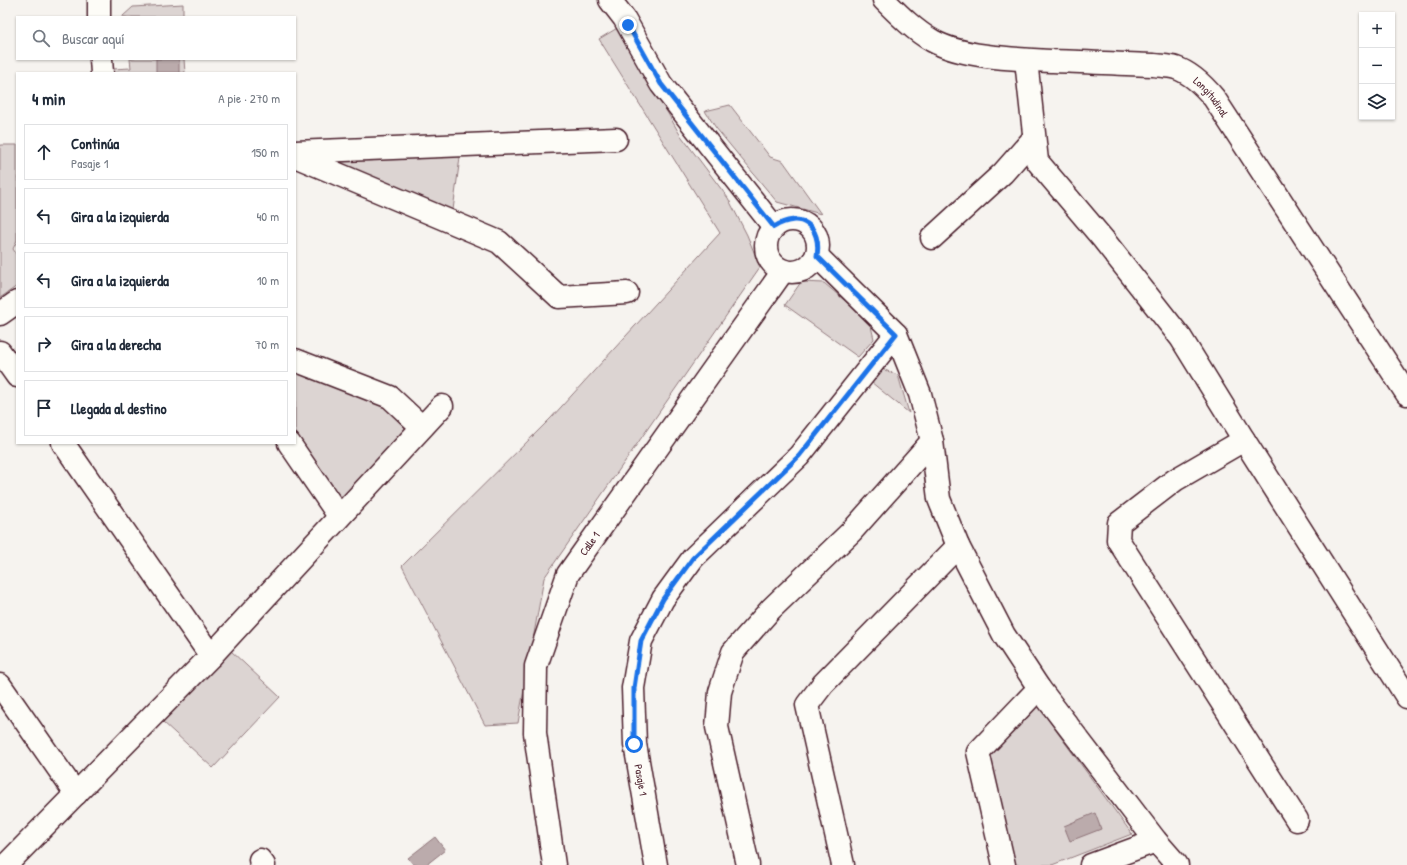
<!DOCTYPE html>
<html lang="es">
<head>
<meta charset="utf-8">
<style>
  body { margin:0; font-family:"Patrick Hand",sans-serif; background:#f2f2f3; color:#1f2937 }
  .controls { position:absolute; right:12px; top:12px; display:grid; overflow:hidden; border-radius:0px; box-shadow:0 1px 3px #0004 }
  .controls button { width:36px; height:36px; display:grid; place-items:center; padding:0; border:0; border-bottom:1px solid #e0e1e3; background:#fff; color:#1f2937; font:20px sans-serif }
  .stop { position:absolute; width:12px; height:12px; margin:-9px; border:3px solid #1a73e8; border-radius:50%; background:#fff }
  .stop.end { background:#1a73e8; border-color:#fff; box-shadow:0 1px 4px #0008 }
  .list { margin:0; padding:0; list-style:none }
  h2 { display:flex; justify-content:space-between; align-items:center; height:52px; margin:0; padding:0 16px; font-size:17px }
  h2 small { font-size:13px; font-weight:400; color:#747a83 }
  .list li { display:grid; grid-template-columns:26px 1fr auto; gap:12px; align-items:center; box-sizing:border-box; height:56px; margin:0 8px 8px; padding:0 8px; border:1px solid #e0e1e3; border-radius:0px }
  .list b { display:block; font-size:15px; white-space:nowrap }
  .list p { margin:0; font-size:13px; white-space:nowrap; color:#747a83 }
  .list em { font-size:13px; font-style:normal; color:#747a83 }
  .icon { flex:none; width:22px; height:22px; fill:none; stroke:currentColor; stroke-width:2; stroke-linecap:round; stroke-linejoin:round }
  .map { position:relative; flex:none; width:1407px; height:865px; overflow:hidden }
  .search { position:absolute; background:#fff; box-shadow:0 1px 3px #0004; left:16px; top:16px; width:280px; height:44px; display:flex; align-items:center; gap:10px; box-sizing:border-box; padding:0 14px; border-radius:0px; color:#747a83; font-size:15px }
  .panel { position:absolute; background:#fff; box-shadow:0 1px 3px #0004; left:16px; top:72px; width:280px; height:372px; border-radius:0px }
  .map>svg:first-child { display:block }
  .green { fill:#dcd4d2; stroke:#937a7e }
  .water { fill:#bbabac; stroke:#8e7378 }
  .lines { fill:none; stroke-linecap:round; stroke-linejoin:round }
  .minor-casing { stroke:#4a1f2b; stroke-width:25 }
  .minor { stroke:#fdfcf7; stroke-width:22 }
  .route { stroke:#1a73e8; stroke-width:5 }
  .labels { text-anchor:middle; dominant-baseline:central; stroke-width:3; stroke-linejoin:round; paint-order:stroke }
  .street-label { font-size:11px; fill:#4a1f2b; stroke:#fdfcf7 }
</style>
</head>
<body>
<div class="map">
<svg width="1407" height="865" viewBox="0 0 1407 865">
  <rect width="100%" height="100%" fill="#f6f3ef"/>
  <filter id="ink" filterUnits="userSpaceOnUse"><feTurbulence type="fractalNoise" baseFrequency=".025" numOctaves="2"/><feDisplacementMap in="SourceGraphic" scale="8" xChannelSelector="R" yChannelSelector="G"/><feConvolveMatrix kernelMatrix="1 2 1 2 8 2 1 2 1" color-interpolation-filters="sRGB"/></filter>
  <g filter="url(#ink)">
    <g class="green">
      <path d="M183 4V17H123V16L133 7Z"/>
      <path d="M619 27 679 133 728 198 747 235 760 267 544 578 518 723 485 725 402 566 551 418 720 233 599 39Z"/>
      <path d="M130 59H184L185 73H113L112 69 131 68Z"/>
      <path d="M730 105 770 157 783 161 821 214 777 202 716 128 705 111Z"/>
      <path d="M0 145H17V240L13 249 17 255V286L0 298Z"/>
      <path d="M461 150 453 210 317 157Z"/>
      <path d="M801 282 824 283 870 322 874 339 858 357 785 305Z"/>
      <path d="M882 369 898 375 909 413 871 382Z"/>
      <path d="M295 372 381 404 405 428 407 434 346 496H341L334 493 295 437Z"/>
      <path d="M230 650 280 697 213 768 163 722Z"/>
      <path d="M1038 706 1132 834 1052 865H1014L989 753Z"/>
    </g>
    <g class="water">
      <rect x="156" y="59" width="23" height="14"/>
      <path d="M1095 813 1101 829 1070 841 1064 826Z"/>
      <path d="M435 837 445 850 426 865H414L408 858Z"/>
    </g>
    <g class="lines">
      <g class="minor-casing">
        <g id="minor">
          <path d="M99 0V17"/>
          <path d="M610 0 624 18 661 84 774 227"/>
          <path id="s1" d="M884 0C899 15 915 31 933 41 964 58 1018 59 1053 61 1087 62 1120 64 1154 65 1161 66 1169 66 1176 68 1191 73 1204 86 1214 98L1407 394"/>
          <path d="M101 59 102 73"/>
          <path d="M1026 60 1037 161 1103 239 1181 338 1244 440 1407 697"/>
          <path d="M295 152 616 139"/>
          <path d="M295 156 499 242 559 297 627 293"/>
          <circle cx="792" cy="246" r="26"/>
          <path d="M932 238 1003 173 1034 138"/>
          <path d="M817 256 896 334 920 394 932 441 939 499 958 546 1004 635 1039 688 1156 841 1177 865"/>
          <path d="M0 314 17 302"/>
          <path d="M0 352 17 376"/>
          <path d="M295 360 390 397 422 427"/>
          <path d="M1244 440 1175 480 1119 523 1118 540 1297 820"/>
          <path d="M63 443 211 656"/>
          <path d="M289 443 339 516"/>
          <path d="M0 685 76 794"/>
          <path d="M260 860 264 865"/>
          <path d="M6 865 211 656 442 406"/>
          <path id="s2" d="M554 865 535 733 536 666 568 574 783 271"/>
          <path d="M656 865 635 744 633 688 641 641 663 599 693 558 799 456 896 334"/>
          <path d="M748 865 717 727 720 692 733 652 771 609 852 531 932 441"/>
          <path d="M843 865 807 705 823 684 958 546"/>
          <path d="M1004 865 978 752 1039 688"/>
          <path d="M1091 865 1156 841"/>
        </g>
      </g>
      <use href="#minor" class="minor"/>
    </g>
  </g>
  <g class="lines" filter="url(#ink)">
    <path class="route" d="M628 25 661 84 774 227C800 210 822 226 817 256L896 334 799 456 693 558 663 599 641 641 634 688V744"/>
  </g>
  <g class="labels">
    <g class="street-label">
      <text stroke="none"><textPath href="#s1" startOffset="356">Longitudinal</textPath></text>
      <text stroke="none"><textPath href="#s2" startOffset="335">Calle 1</textPath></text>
      <text transform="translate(641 780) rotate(80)">Pasaje 1</text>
    </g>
  </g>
</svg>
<div class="controls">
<button>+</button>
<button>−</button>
<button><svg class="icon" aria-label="layers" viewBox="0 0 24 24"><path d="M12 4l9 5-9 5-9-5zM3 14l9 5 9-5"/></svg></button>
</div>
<div class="stop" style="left:634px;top:744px"></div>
<div class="stop end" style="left:628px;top:25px"></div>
<div class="search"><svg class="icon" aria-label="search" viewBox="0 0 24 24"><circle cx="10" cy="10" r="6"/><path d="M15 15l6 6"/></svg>Buscar aquí</div>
<section class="panel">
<h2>4 min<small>A pie · 270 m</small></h2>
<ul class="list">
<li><svg class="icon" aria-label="ahead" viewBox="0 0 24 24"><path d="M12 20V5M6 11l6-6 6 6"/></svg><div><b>Continúa</b><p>Pasaje 1</p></div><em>150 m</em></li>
<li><svg class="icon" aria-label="left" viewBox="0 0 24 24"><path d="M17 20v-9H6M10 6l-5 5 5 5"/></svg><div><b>Gira a la izquierda</b></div><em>40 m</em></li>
<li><svg class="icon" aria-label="left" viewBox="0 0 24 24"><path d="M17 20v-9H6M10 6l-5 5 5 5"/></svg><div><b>Gira a la izquierda</b></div><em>10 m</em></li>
<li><svg class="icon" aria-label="right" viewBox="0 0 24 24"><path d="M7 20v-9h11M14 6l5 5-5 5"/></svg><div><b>Gira a la derecha</b></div><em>70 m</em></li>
<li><svg class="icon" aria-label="arrive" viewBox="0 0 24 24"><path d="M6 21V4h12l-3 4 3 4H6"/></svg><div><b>Llegada al destino</b></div></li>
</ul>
</section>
</div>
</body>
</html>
